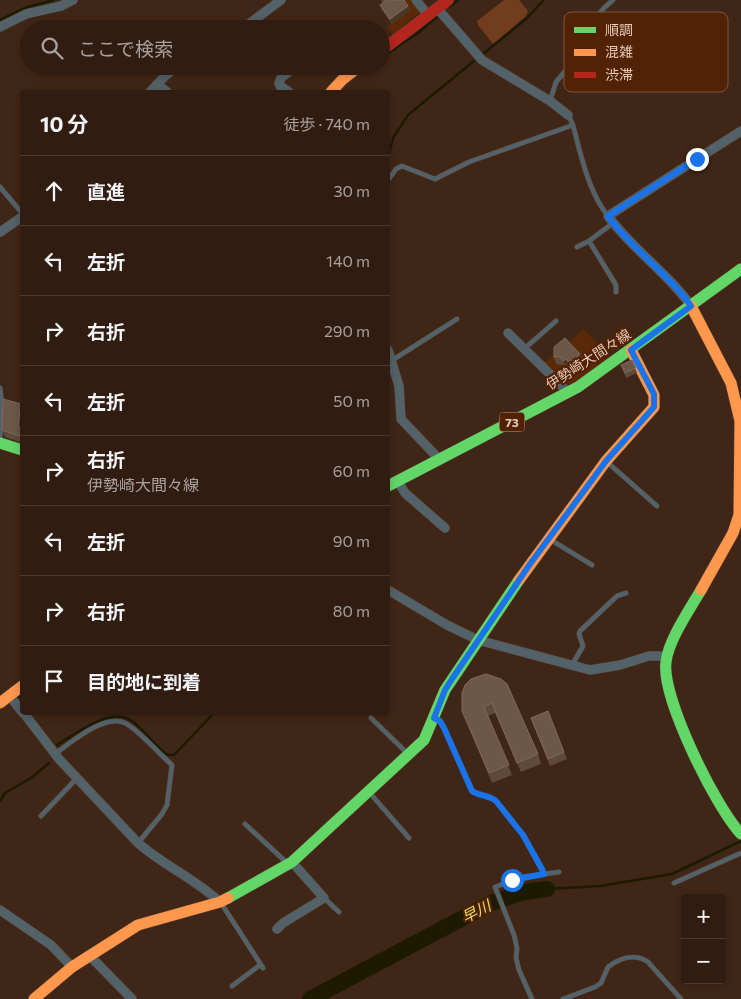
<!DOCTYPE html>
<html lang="ja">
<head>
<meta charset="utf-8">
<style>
  body { margin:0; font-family:Commissioner,"Noto Sans JP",sans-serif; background:#382519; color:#f1f3f6 }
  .controls { position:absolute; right:15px; bottom:15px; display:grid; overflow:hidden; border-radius:5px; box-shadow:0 2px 8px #0003 }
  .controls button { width:45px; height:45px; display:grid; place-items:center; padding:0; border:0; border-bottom:1px solid #4b3a30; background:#301c10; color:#f1f3f6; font:25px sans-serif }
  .stop { position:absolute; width:15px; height:15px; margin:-11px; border:4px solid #1a73e8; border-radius:50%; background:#fff }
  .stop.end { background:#1a73e8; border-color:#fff; box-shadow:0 1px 5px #0008 }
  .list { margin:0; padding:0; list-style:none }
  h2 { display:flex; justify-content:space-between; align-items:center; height:65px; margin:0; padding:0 20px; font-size:21px }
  h2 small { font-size:16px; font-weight:400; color:#a8a19f }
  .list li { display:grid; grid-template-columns:32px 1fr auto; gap:15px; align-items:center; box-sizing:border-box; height:70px; padding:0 20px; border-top:1px solid #4b3a30 }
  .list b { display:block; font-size:19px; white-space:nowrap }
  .list p { margin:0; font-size:16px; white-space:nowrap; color:#a8a19f }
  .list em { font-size:16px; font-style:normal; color:#a8a19f }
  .icon { flex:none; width:28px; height:28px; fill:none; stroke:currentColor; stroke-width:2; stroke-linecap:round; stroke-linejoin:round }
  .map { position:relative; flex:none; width:741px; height:999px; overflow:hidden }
  .search { position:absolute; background:#301c10; box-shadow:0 2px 8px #0003; left:20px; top:20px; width:370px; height:55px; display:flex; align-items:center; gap:12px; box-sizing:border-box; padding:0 18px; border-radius:28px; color:#a8a19f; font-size:19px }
  .panel { position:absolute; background:#301c10; box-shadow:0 2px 8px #0003; left:20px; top:90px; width:370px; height:625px; border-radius:5px }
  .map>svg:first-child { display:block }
  .built { fill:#5c2908 }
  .green { fill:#723c1f }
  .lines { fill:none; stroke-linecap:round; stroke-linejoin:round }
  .stream { stroke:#1d1a02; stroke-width:2.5 }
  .river { stroke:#1d1a02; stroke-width:16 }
  .lane-casing { stroke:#584134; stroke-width:5.5 }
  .street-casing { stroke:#584134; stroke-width:10 }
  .fast-casing { stroke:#584134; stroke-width:12 }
  .slow-casing { stroke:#584134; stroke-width:12 }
  .jam-casing { stroke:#584134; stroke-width:12 }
  .lane { stroke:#536268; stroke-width:4.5 }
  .street { stroke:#536268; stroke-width:9 }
  .fast { stroke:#63d668; stroke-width:11 }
  .slow { stroke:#ff974d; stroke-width:11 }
  .jam { stroke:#b3261e; stroke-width:11 }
  .wall { fill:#5e4a3a }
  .shaded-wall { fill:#4b3626 }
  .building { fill:#6c5748; stroke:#80695a }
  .route { stroke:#1a73e8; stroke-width:6 }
  .labels { text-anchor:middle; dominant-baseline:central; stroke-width:4.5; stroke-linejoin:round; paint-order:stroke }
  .shield { fill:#512204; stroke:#bb9884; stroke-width:1 }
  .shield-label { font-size:12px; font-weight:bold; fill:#e9cabb }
  .street-label { font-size:14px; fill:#e9cabb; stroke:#512204 }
  .water-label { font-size:15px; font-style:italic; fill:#e4e268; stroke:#512204 }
  .key { fill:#512204; stroke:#7f543b; stroke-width:1 }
  .key-label { font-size:14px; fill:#e9cabb }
</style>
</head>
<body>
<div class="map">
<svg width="741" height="999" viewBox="0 0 741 999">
  <rect width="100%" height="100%" fill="#402616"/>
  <g class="built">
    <path d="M404 0H412L419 9 418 14 402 26 404 30 394 37 387 27 395 21Z"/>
    <path d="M584 329 610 358 575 382 565 386 543 364Z"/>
  </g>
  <path class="green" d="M504 0H519L528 11 525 17 493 44 478 25 477 21Z"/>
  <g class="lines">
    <g class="stream">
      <path d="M450 6 458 0"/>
      <path d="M0 20 27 7 54 0"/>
      <path d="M483 54 526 19 543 1"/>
      <path d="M381 58 418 33 440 14"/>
      <path d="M363 71 370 66"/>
      <path d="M388 158 393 138 408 115 474 61"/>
      <path d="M17 698 22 694"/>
      <path d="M57 745C73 735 109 708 129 719 140 726 149 737 157 746 162 751 167 756 174 755L215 712"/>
      <path d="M0 801 5 793 31 778 49 763"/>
      <path d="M547 889 600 886 672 874 741 841"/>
    </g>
    <path class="river" d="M310 999 491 903 524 892 547 889"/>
    <g class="lane-casing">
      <g id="lane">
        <path d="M550 101 556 82 579 55 594 20 604 8 613 0"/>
        <path d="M568 115C575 125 576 140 580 152 586 174 593 197 608 216"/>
        <path d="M388 180 396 169 402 166 435 179 469 162 573 125"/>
        <path d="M0 187 22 213"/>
        <path d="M589 241 616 285V292"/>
        <path d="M577 247 589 241 613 223"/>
        <path d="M524 349 556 321"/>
        <path d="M391 361 457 319"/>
        <path d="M0 388 2 404 0 440"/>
        <path d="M607 462 657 506"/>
        <path d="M551 540 592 565"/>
        <path d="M572 665 583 646 579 634 580 631 617 596 626 593"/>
        <path d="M371 718 407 753"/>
        <path d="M435 719 439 721 444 728 472 791C479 796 489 795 496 801L523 835 544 874"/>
        <path d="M55 754C70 743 105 713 125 723 139 730 158 753 172 765L167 805 162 814 138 843"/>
        <path d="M369 792 409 838"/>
        <path d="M41 816 77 778"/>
        <path d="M245 824 286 862"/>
        <path d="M674 883 741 853"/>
        <path d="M324 898 339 912"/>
        <path d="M221 903 263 968"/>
        <path d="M232 986 260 965"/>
        <path d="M532 999 519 970 516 958 517 948 514 935 495 887 523 877 559 872"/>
        <path d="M563 999 595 987 601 983 608 967C620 958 635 953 648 962L681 999"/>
      </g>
    </g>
    <g class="street-casing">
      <g id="street">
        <path d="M416 0 428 15"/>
        <path d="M437 8 482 60 550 101 568 115"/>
        <path d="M0 27 26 14 61 6 73 0"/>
        <path d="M242 29 281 0"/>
        <path d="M340 66 348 76"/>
        <path d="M157 84 167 92"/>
        <path d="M150 92 165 76 178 66"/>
        <path d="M289 92 280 86 279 83 281 78 296 66"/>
        <path d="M0 232 22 217"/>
        <path d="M691 306C668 273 632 249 608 216L741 131"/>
        <path d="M508 333 563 387 566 393"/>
        <path d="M388 350 399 386 401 419 439 459"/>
        <path d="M397 480 405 493 445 528"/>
        <path d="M388 590 447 625 478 640 590 670 620 665 649 656H666"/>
        <path d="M10 696 22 712"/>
        <path d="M23 712 59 759 138 843C163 865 195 879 220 902"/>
        <path d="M0 910 51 945 72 967"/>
        <path d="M277 929 283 923 324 898 292 862"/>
        <path d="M89 955 132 999"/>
      </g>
    </g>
    <g class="fast-casing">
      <g id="fast">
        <path d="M0 443 22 450"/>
        <path d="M388 486 578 387 741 269"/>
        <path d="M701 590C690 609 668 641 666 662 661 697 716 808 741 834"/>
        <path d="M228 898 292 862 424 740 445 690 519 580"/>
      </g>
    </g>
    <g class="slow-casing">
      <g id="slow">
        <path d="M331 92 342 80 360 66"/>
        <path d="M691 306 731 383 740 421 739 515 733 533 701 590"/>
        <path d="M519 580 606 461 654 407V395L631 350"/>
        <path d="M0 703 22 686"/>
        <path d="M34 999 72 967 138 925 220 902 228 898"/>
      </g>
    </g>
    <g class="jam-casing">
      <path id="jam" d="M381 51 448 0"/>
    </g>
    <use href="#lane" class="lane"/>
    <use href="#street" class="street"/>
    <use href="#fast" class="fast"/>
    <use href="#slow" class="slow"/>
    <use href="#jam" class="jam"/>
  </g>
  <g class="wall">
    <path d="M381 0H404L408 6 410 11 392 24 382 10 380 5 383 3Z"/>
    <path d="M580 354 582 362 572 371 568 367 566 369 562 365 556 364 554 357Z"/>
    <path d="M632 360 637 373 626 378 621 365Z"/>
    <path d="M22 409 21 428H22V443L5 437 2 430Z"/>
    <path d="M501 679 538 754 541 764 521 772 495 713 488 716 512 775 492 783 462 711Z"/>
    <path d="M548 711 567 759 550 766 531 718Z"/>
  </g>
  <g class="shaded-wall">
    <path d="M408 6 410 11 392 24 390 19Z"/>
    <path d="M580 354 582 362 572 371 570 363Z"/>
    <path d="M566 359 568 367 566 369 563 361Z"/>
    <path d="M21 404 22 409V417L20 434 18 426Z"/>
  </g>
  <g class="building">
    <path d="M387 0H404L408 6 390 19 380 5Z"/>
    <path d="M565 338 580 354 570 363 566 359 563 361 560 357H554V347Z"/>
    <path d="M632 360 636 368 625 373 621 365Z"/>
    <path d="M3 399 21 404 18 426 22 428V437L2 430Z"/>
    <path d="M486 674 501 679 507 684 538 754 517 763 492 703 484 707 509 765 489 773 462 711V693L465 685 471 679Z"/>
    <path d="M548 711 564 752 548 759 531 718Z"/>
  </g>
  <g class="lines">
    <path class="route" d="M512 880 544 874 542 869 523 835 496 801C489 795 479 796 472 791L444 728 440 721 434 718 445 690 452 679 530 564 606 461 654 407V394L631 350 691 306C668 273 631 249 608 216L697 159"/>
  </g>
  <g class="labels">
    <rect class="shield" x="499.5" y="412.5" width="25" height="19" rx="4"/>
    <g class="shield-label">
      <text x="512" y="422">73</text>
    </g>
    <g class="street-label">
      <text transform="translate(588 359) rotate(-33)">伊勢崎大間々線</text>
    </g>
    <g class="water-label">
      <text transform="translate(476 911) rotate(-27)">早川</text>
    </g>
  </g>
  <rect x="564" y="12" width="164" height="80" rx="8" class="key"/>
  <rect x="574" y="27" width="22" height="6" fill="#63d668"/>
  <rect x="574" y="49" width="22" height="7" fill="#ff974d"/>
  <rect x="574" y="72" width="22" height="6" fill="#b3261e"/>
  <g class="key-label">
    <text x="605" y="35">順調</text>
    <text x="605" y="57">混雑</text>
    <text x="605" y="80">渋滞</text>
  </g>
</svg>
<div class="controls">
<button>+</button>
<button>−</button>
</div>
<div class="stop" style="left:512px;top:880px"></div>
<div class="stop end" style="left:697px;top:159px"></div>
<div class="search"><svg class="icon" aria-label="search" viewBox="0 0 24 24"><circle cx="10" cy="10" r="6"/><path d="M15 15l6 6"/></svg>ここで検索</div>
<section class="panel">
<h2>10 分<small>徒歩 · 740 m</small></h2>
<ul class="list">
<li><svg class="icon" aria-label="ahead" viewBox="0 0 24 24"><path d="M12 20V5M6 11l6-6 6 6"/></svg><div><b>直進</b></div><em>30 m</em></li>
<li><svg class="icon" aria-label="left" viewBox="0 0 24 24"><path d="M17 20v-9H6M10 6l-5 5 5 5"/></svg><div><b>左折</b></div><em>140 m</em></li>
<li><svg class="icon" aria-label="right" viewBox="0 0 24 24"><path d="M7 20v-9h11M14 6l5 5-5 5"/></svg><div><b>右折</b></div><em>290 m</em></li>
<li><svg class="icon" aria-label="left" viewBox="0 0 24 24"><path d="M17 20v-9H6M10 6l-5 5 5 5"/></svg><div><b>左折</b></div><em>50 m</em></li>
<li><svg class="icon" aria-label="right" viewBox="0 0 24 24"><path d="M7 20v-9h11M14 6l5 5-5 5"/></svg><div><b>右折</b><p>伊勢崎大間々線</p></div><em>60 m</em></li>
<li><svg class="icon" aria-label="left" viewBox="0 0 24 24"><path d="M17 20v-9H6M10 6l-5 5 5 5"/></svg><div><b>左折</b></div><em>90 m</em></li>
<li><svg class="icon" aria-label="right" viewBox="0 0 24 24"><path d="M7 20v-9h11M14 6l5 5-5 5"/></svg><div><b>右折</b></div><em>80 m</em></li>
<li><svg class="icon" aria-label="arrive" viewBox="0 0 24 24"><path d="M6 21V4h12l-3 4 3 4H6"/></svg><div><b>目的地に到着</b></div></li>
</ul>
</section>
</div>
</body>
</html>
